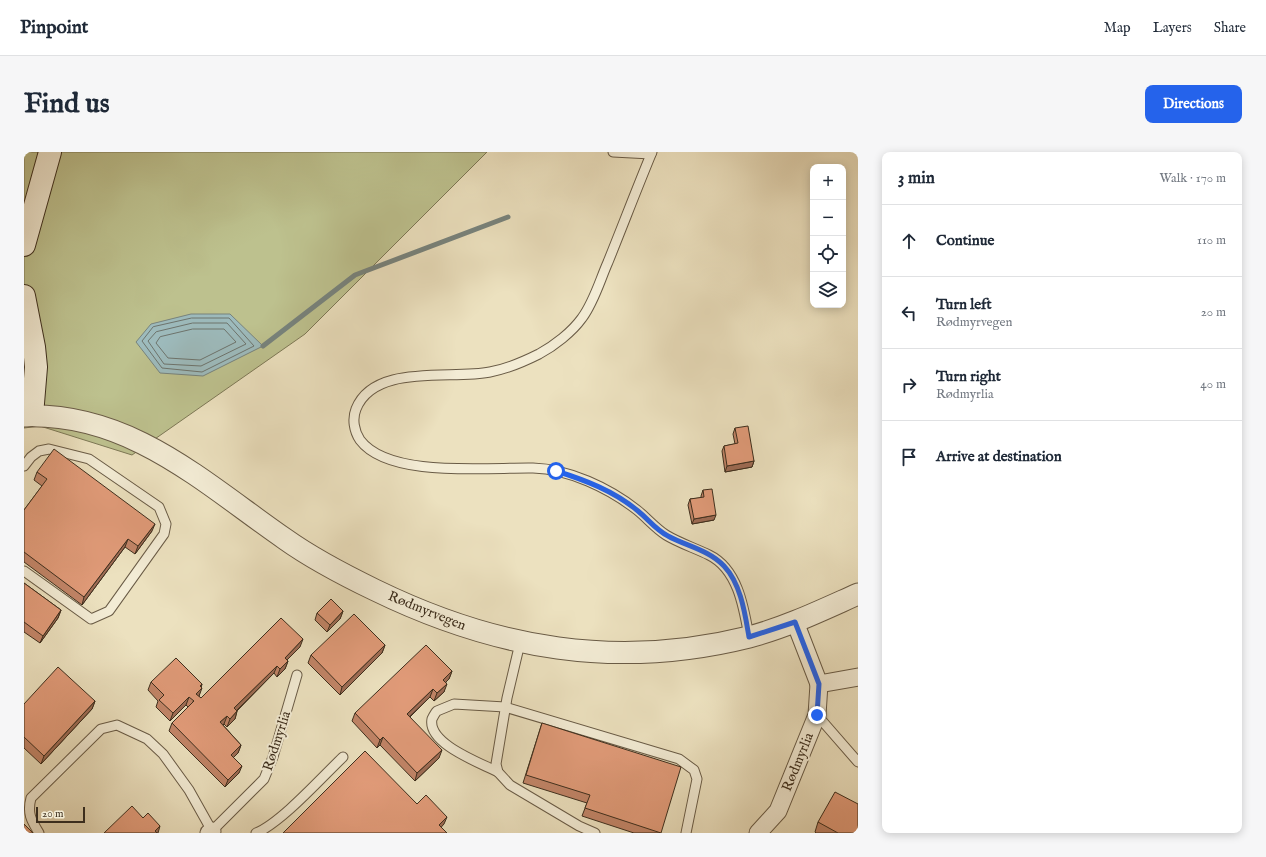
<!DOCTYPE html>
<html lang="en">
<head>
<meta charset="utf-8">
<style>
  body { margin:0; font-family:"IM FELL English",serif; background:#f6f6f7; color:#1f2937 }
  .controls { position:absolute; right:12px; top:12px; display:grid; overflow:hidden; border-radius:8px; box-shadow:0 2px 10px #0003 }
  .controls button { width:36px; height:36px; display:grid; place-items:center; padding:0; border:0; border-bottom:1px solid #e0e1e3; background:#fff; color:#1f2937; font:20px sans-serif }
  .scale { position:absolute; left:12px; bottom:10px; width:49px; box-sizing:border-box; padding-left:4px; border:2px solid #3d2e1d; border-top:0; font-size:11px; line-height:14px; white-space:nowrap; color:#3d2e1d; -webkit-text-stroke:3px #f3ecd5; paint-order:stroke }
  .stop { position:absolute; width:12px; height:12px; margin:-9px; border:3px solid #2563eb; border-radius:50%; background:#fff }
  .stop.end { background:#2563eb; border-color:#fff; box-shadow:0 1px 4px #0008 }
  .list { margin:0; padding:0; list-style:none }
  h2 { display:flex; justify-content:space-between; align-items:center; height:52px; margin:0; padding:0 16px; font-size:17px }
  h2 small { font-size:13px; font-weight:400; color:#747a83 }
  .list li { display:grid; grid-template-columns:26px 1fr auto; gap:12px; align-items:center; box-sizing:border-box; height:72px; padding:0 16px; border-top:1px solid #e0e1e3 }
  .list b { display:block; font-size:15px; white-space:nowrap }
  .list p { margin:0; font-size:13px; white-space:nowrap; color:#747a83 }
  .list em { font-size:13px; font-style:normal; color:#747a83 }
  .icon { flex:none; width:22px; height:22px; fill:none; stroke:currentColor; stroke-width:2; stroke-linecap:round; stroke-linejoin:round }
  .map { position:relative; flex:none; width:834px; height:681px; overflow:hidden; border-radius:8px }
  header { display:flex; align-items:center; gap:24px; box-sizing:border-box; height:56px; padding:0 20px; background:#fff; border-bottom:1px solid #e0e1e3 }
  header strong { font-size:19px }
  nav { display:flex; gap:22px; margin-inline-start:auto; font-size:14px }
  .intro { display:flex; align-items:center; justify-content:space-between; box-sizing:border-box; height:96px; padding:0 24px }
  h1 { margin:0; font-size:28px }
  .button { padding:10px 18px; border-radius:8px; background:#2563eb; color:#fff; font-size:14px; font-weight:700 }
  main { display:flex; gap:24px; padding:0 24px }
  aside { flex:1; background:#fff; border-radius:8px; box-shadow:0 2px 10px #0003 }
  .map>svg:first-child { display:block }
  .green { fill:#bdc18e; stroke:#7d7856 }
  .water { fill:#9dbbbd; stroke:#77837d }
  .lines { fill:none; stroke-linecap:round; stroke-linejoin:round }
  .shore { stroke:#6d746d; stroke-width:1 }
  .stream { stroke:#77837d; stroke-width:5 }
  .service-casing { stroke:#695b46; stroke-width:11 }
  .minor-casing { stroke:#695b46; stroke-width:19 }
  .tertiary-casing { stroke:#695b46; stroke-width:23 }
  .secondary-casing { stroke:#3d2e1d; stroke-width:24 }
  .service { stroke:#f3ecd5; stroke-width:9 }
  .minor { stroke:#f3ecd5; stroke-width:17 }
  .tertiary { stroke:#f3ecd5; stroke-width:21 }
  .secondary { stroke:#f3ecd5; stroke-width:22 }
  .wall { fill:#c28568; stroke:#3d2e1d }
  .shaded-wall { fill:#9e6c55; stroke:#3d2e1d }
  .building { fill:#e19b79; stroke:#3d2e1d }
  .route { stroke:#2563eb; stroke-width:5 }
  .labels { text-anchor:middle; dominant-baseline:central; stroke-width:4; stroke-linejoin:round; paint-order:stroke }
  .street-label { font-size:14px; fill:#3d2e1d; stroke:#f3ecd5 }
</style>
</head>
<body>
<header>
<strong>Pinpoint</strong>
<nav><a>Map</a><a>Layers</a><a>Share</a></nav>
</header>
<div class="intro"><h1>Find us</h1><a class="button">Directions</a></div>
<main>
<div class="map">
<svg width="834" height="681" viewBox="0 0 834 681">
  <rect width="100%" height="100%" fill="#ece1bf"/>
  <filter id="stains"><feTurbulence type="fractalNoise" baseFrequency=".005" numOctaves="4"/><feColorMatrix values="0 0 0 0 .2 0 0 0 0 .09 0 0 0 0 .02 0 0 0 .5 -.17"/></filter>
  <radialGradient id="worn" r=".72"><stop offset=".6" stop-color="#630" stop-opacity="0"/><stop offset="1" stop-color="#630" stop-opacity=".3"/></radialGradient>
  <path class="green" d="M0 0H463L281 182 108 303 16 274 0 276Z"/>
  <path class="water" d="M167 162H206L239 194 179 224 136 221 112 190 127 172Z"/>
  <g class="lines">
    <g class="shore">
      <path d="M168 166H205L230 194 178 220 138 216 118 189 129 175Z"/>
      <path d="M169 171H203L222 192 177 214 140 212 124 189 132 180Z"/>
      <path d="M169 177H200L212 190 176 208 144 206 132 191 136 185Z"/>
    </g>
    <path class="stream" d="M239 194 331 123 484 65"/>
    <g class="service-casing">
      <g id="service">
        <path d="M589 0 627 2"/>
        <path d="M628 0C613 36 599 73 584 110 576 128 570 150 558 166 548 180 530 194 515 202 499 210 483 217 466 220 427 228 350 211 332 257 328 267 330 279 336 288 365 327 467 315 509 316 545 317 585 336 613 358 623 366 631 376 642 383 655 391 671 396 685 403 714 417 720 456 725 485"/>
        <path d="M0 314 7 305 15 299 25 297 65 307 135 355 142 372 140 382 85 459 67 467 0 419"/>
        <path d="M496 491 483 546 472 612 474 620 486 633 555 674 571 681"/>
        <path d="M793 563 834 610"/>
        <path d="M474 620C457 611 403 592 408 567 409 565 411 561 413 559L430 552 481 555 655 607 670 618 673 627 662 681"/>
        <path d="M188 679 240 627 249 605 273 523"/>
        <path d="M15 681C7 668 3 661 7 646L77 577 93 573 123 587 139 602 165 638 188 679 191 680"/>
        <path d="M232 681C257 671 298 625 319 605"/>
      </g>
    </g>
    <g class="minor-casing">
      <g id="minor">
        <path d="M771 470 795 532"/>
        <path d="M185 681 188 679"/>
        <path d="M734 681 754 659 793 563 795 532 834 525"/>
      </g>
    </g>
    <g class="tertiary-casing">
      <path id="tertiary" d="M0 264C106 260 180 331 261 387 289 407 320 423 351 438 472 497 593 518 725 485 763 475 798 458 834 442"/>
    </g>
    <g class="secondary-casing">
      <g id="secondary">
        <path d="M0 93 26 0"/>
        <path d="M0 144 10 195 12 215 8 263"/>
      </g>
    </g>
    <use href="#service" class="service"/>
    <use href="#minor" class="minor"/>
    <use href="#tertiary" class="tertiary"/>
    <use href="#secondary" class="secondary"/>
  </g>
  <g class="wall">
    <path d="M711 276 730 309 728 315 701 320 698 299 700 294 711 292 709 282Z"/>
    <path d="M13 320 128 379 111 402 101 395 58 453 0 410V358L18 334 10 328Z"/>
    <path d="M679 338 690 368 668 372 664 353 666 347 677 346V344Z"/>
    <path d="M0 431 37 458 34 466 16 491 0 480Z"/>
    <path d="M319 459 316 467 303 480 291 468 293 461Z"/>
    <path d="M361 493 358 501 316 543 284 511 287 503Z"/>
    <path d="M276 495 263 508 264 509 261 517 253 525 250 521 213 559 211 567 203 575 200 572 199 573 217 593 214 601 209 606 215 621 201 635 145 579 148 571 164 555 162 553 146 569 132 555 134 549 124 538 127 530 178 532 175 544 177 546Z"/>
    <path d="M428 519 425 527 422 530 420 540 410 549 406 545 386 565 415 606 391 629 356 593 353 596 328 569 331 561Z"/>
    <path d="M71 549 68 557 17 612 0 596V552Z"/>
    <path d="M518 571 637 681H610L558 664 563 651 499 631Z"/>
    <path d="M794 670 834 681H792L791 680Z"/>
  </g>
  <g class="shaded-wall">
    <path d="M730 309 728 315 701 320 703 314Z"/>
    <path d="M692 363 690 368 668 372 670 367Z"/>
    <path d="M131 372 128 379 111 402 114 394Z"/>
    <path d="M104 387 101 395 58 453 60 445Z"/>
    <path d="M37 458 34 466 16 491 19 484Z"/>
    <path d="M319 459 316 467 303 480 306 473Z"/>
    <path d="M279 487 276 495 258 513 261 506Z"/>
    <path d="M361 493 358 501 316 543 318 535Z"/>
    <path d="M264 509 261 517 253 525 256 517Z"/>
    <path d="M253 514 250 521 207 564 210 556Z"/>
    <path d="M428 519 425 527 416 536 419 528Z"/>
    <path d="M178 532 176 538 178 536 175 544 169 550 172 542 176 534Z"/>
    <path d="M423 532 420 540 410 549 413 541Z"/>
    <path d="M409 537 406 545 380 570 383 562Z"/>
    <path d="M165 545 162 553 146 569 149 561Z"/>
    <path d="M71 549 68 557 17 612 20 604Z"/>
    <path d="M213 559 211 567 203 575 206 567Z"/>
    <path d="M203 564 200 572 193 578 196 570Z"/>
    <path d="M359 585 356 593 353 596 356 588Z"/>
    <path d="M217 593 214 601 204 611 207 603Z"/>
    <path d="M418 598 415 606 391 629 393 621Z"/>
    <path d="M218 614 215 621 201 635 204 628Z"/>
    <path d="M423 665 420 672 412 681 415 673Z"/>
    <path d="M136 674 134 681H131V679Z"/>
  </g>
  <g class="building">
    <path d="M724 274 730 309 703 314 700 294 714 291 711 276Z"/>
    <path d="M30 297 131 372 114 394 104 387 60 445 0 400V358L23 327 13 320Z"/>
    <path d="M688 337 692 363 670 367 666 347 680 345 679 338Z"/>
    <path d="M0 431 37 458 19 484 0 470Z"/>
    <path d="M307 447 319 459 306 473 293 461Z"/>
    <path d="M330 462 361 493 318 535 287 503Z"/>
    <path d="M257 466 279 487 261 506 264 509 256 517 253 514 210 556 213 559 206 567 203 564 196 570 217 593 207 603 218 614 204 628 148 571 170 549 165 545 149 561 135 548 140 543 127 530 152 506 178 532 176 534 178 536 172 542 177 546Z"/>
    <path d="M402 493 428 519 419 528 423 532 413 541 409 537 383 562 418 598 393 621 359 585 356 588 331 561Z"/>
    <path d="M34 515 71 549 20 604 0 585V552Z"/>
    <path d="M518 571 657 615 637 681 561 656 566 643 502 623Z"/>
    <path d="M341 599 393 652 402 643 423 665 415 673 423 681H259Z"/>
    <path d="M811 640 834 652V681H814L794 670Z"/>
    <path d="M108 654 119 666 124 661 136 674 131 679 133 681H80Z"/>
    <path d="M0 672 9 681H0Z"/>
  </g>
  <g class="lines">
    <path class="route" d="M532 319C561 328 590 339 614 359 624 367 632 378 644 384 662 394 685 398 700 414 717 432 721 462 725 485L771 470 795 532 793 563"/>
  </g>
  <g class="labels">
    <g class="street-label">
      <text transform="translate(403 459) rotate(22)">Rødmyrvegen</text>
      <text transform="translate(253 589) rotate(-72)">Rødmyrlia</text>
      <text transform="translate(774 610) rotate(-68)">Rødmyrlia</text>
    </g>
  </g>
  <rect width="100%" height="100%" filter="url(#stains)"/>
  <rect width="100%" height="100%" fill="url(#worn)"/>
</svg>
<div class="controls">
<button>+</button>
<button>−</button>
<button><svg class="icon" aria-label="locate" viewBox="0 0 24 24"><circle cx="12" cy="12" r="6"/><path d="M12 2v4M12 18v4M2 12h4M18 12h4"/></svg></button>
<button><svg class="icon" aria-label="layers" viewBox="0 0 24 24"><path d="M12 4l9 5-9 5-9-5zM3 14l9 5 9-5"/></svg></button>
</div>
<div class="scale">20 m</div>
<div class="stop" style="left:532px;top:319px"></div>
<div class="stop end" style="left:793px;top:563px"></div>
</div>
<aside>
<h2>3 min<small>Walk · 170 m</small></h2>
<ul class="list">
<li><svg class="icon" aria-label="ahead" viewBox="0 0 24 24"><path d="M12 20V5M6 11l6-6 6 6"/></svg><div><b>Continue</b></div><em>110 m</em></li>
<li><svg class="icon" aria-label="left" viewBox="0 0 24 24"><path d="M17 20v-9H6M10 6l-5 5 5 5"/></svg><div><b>Turn left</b><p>Rødmyrvegen</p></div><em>20 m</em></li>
<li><svg class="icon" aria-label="right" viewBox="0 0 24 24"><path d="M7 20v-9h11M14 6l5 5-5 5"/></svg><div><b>Turn right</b><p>Rødmyrlia</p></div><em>40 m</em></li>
<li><svg class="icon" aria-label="arrive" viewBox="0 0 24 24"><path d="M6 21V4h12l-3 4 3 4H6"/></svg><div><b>Arrive at destination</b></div></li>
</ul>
</aside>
</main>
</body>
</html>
